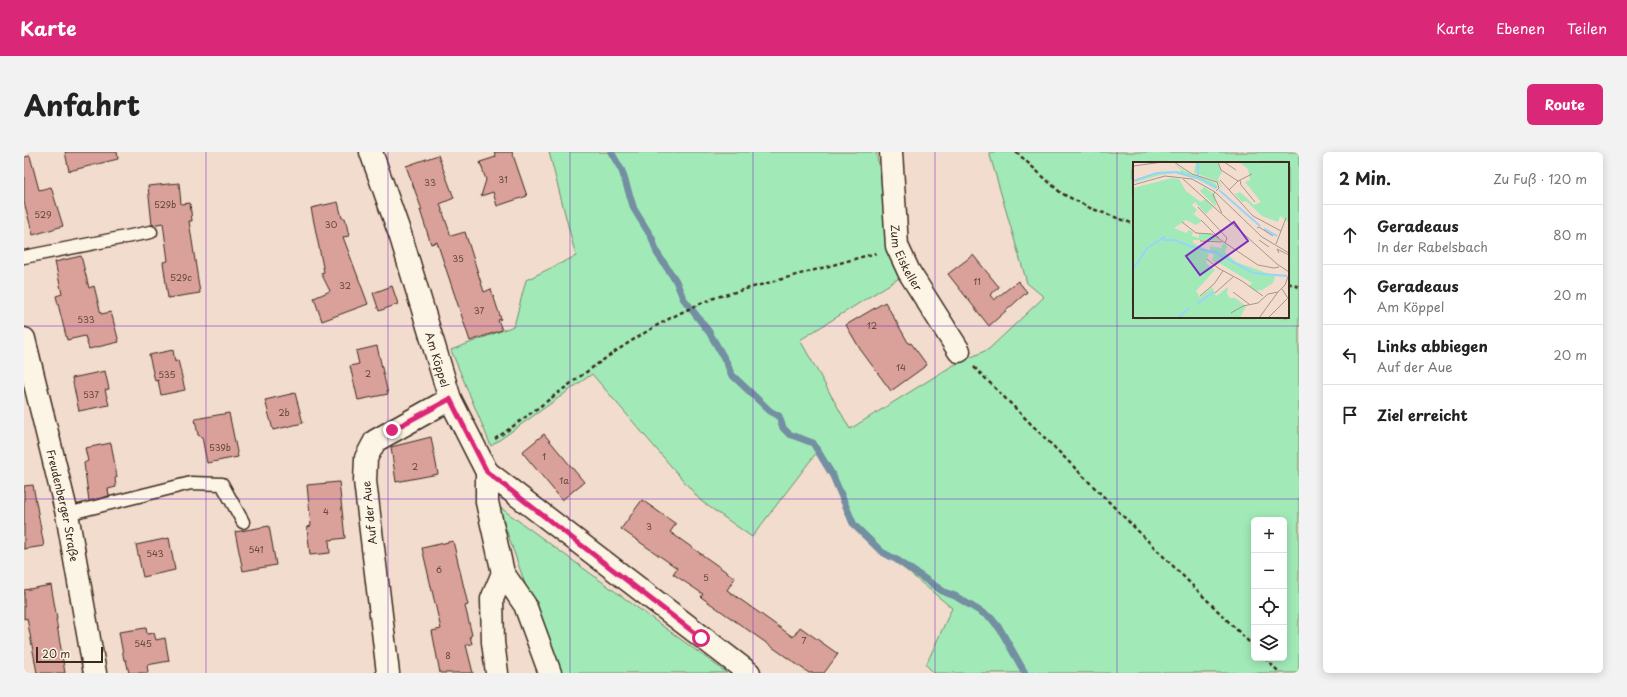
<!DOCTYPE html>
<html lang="de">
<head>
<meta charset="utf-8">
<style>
  body { margin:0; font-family:"Playpen Sans",sans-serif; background:#f2f2f2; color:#222 }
  .controls { position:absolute; right:12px; bottom:12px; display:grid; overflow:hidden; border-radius:6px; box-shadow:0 2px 10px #0003 }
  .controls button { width:36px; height:36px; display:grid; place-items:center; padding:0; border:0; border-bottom:1px solid #e0e0e0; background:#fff; color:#222; font:20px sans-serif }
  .scale { position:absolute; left:12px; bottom:10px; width:67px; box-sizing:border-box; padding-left:4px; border:2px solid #3b2a1e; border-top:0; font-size:11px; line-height:14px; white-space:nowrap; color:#3b2a1e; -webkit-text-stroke:3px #fcf5e5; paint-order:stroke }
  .stop { position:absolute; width:12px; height:12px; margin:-9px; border:3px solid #db2777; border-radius:50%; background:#fff }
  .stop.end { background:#db2777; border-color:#fff; box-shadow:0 1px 4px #0008 }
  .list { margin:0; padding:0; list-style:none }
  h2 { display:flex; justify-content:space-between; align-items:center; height:52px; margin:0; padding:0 16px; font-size:17px }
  h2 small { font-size:13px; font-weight:400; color:#767676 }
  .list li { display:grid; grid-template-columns:26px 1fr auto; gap:12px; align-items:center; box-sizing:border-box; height:60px; padding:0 16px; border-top:1px solid #e0e0e0 }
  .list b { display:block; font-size:15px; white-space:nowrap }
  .list p { margin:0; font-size:13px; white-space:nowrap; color:#767676 }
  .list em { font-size:13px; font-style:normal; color:#767676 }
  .icon { flex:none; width:22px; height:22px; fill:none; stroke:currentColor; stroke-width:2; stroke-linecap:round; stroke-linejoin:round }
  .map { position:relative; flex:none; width:1275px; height:521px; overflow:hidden; border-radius:6px }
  header { display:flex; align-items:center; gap:24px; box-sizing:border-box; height:56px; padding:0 20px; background:#db2777; color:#fff }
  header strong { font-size:19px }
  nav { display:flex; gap:22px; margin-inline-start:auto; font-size:14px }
  .intro { display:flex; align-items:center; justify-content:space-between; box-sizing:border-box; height:96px; padding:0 24px }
  h1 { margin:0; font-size:28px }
  .button { padding:10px 18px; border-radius:6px; background:#db2777; color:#fff; font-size:14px; font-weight:700 }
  main { display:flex; gap:24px; padding:0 24px }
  aside { flex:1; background:#fff; border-radius:6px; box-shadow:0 2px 10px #0003 }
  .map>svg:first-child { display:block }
  .green { fill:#a1eab8; stroke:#6e8a6b; fill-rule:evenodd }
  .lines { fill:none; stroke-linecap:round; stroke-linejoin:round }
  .stream { stroke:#738fa1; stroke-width:7 }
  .building { fill:#daa19a; stroke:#3b2a1e }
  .lane-casing { stroke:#3b2a1e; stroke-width:15 }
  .street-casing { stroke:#3b2a1e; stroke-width:25 }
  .path { stroke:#3b2a1e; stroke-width:2.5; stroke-dasharray:4 3; stroke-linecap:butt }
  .lane { stroke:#fcf5e5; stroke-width:12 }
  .street { stroke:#fcf5e5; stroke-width:22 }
  .route { stroke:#db2777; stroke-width:5 }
  .grid { fill:none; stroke:#7b2cbf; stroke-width:1; stroke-opacity:0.55 }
  .labels { text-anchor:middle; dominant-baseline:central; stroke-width:4; stroke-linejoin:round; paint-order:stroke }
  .number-label { font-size:9px; fill:#63483d }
  .street-label { font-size:11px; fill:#3b2a1e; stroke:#fcf5e5 }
  .inset-river { fill:none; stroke:#98d3f9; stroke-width:2 }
  .inset-road { fill:none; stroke:#a99588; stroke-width:1 }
  .view { fill:#7b2cbf; fill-opacity:0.15; stroke:#7b2cbf; stroke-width:2 }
  .inset-edge { fill:none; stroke:#3b2a1e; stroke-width:2 }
</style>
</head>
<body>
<header>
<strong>Karte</strong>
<nav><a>Karte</a><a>Ebenen</a><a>Teilen</a></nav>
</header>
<div class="intro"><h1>Anfahrt</h1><a class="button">Route</a></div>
<main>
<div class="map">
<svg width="1275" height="521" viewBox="0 0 1275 521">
  <rect width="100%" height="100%" fill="#f2dcce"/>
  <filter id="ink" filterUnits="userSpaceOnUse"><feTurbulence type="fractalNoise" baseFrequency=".025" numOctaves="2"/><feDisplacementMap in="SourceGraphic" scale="8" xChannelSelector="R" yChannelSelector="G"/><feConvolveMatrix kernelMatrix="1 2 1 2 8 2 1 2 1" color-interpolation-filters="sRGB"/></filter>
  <g filter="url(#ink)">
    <g class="green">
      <path d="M525 0H852L877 125 776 188 826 277 928 214 965 197 1020 145 1003 131 965 0H1275V521H910L902 513 928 456 826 372 796 296 728 385 677 349 568 222 467 294 427 198 490 174 502 128 552 104ZM1110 11H1264V165H1110ZM1230 368H1260V506H1230Z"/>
      <path d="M474 354 703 521H537L506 446Z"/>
    </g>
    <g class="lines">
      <path class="stream" d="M587 0 598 19 610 57 628 86 633 101 652 129 659 146 685 180 703 211 707 222 746 259 755 264 759 276 765 282 789 291 809 324 830 373 858 400 873 408 920 440 931 444 967 466 976 477 1001 521"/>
    </g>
    <g class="building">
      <path d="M41 0H93L94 7 45 19Z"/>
      <path d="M470 0H488L503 44 473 54 469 40 457 44 462 28 456 10 472 5Z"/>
      <path d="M414 3 430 46 416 52 427 84 441 80 460 140 467 137 477 167 474 168 478 178 446 189 413 90 407 92 396 58H398L382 14Z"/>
      <path d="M6 4 15 38 27 35 39 74 9 83 0 50V5Z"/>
      <path d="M155 31 157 52 166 51 168 69H165L176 141 144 146 139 110 144 109 139 71 128 73 124 34Z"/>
      <path d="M314 50 318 66H321L325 84 319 85 344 152 298 169 290 146 306 139 297 121 300 120 287 56Z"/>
      <path d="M949 103 975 135 966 143 970 148 994 129 1003 140 965 174 924 122Z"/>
      <path d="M57 104 65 136 70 134 77 162 87 160 95 190 65 197 61 184 43 188 32 144 38 142 31 110Z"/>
      <path d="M368 134 374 152 355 159 349 141Z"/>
      <path d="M861 150 885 192 887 191 903 213 867 239 836 197 822 173Z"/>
      <path d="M353 194 364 242 334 248 326 214 335 212 332 199Z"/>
      <path d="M149 198 151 210 154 208 161 238 137 243 134 228 131 229 125 203Z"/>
      <path d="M81 219 85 237 81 238 85 253 55 259 48 226Z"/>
      <path d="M271 241 279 271 249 278 241 248Z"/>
      <path d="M205 261 214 305 183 311 178 285 174 283 171 267Z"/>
      <path d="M520 282 560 330 538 348 498 300Z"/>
      <path d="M407 285 414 322 372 330 367 295Z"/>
      <path d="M87 291 93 325 91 326 92 335 84 337 85 344 65 349 60 311 64 309 61 296Z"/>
      <path d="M315 330 321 386 305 388 306 401 286 403 283 375 287 374 283 333Z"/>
      <path d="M9 333 20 394 0 397V334Z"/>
      <path d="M618 348 652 372 646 380 711 426 703 438 769 485 776 475 814 502 800 521H785L677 445 679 442 649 422 653 416 597 377Z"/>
      <path d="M245 374 252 413 219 419 211 380Z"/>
      <path d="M145 386 151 418 119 425 112 393Z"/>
      <path d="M429 389 444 453 441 454 448 483 446 484 448 492 442 493 449 521H416L408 479 417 477 398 396Z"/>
      <path d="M27 433 33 467H32L41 521H13L3 466 0 467V438Z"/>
      <path d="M122 476 123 482 130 481 132 488 141 486 145 509 123 513 124 521H105L102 508H100L95 480Z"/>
    </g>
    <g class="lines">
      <g class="lane-casing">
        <g id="lane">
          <path d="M0 105 127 80"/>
          <path d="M43 362 167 331 198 332 219 370"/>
        </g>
      </g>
      <g class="street-casing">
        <g id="street">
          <path id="s1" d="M347 0 377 85 426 247 463 320V350L479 421 501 453 526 521"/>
          <path id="s2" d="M867 0 873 94 885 120 935 199"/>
          <path id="s3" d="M0 187 43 362 71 521"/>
          <path d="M463 320 725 521"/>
          <path d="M364 521 341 329 342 306 351 289 426 247"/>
          <path d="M473 521 469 490 468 447 479 421"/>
        </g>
      </g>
      <g class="path">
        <path d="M992 0 1037 41 1066 56 1110 72"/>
        <path d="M1264 131 1275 135"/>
        <path d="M950 215 1230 495"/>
        <path d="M471 287C543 237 610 176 693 145L852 101"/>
        <path d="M1241 506 1256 521"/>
      </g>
      <use href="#lane" class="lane"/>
      <use href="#street" class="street"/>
    </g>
  </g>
  <g class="lines" filter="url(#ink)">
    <path class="route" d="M368 278 426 247 463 320 677 486"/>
  </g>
  <path class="grid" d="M182 0V521M364 0V521M546 0V521M729 0V521M911 0V521M1093 0V521M0 174H1275M0 347H1275"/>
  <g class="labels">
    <g class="number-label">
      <text x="479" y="27">31</text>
      <text x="406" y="30">33</text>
      <text x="141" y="52">529b</text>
      <text x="19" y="62">529</text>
      <text x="307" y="72">30</text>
      <text x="434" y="106">35</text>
      <text x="157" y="125">529c</text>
      <text x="953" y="129">11</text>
      <text x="321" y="133">32</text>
      <text x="455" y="158">37</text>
      <text x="62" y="167">533</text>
      <text x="848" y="173">12</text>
      <text x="877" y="215">14</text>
      <text x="344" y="221">2</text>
      <text x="143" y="222">535</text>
      <text x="67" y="242">537</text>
      <text x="260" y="260">2b</text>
      <text x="196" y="295">539b</text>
      <text x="520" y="304">1</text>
      <text x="391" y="314">2</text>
      <text x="540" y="328">1a</text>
      <text x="302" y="359">4</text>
      <text x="625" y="374">3</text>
      <text x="232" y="397">541</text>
      <text x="131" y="401">543</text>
      <text x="415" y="417">6</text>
      <text x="682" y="425">5</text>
      <text x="780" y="488">7</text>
      <text x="119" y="491">545</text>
      <text x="424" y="503">8</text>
    </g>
    <g class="street-label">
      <text stroke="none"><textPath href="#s2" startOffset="108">Zum Eiskeller</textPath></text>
      <text stroke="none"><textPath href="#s1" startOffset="218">Am Köppel</textPath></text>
      <text stroke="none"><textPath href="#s3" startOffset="171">Freudenberger Straße</textPath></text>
      <text transform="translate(345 361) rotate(-96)">Auf der Aue</text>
    </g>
  </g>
  <g transform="translate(1109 10)">
    <rect width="156" height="156" fill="#f2dcce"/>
    <path d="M63 0H84L89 10 85 17 90 27 84 19 61 11ZM106 0H156V61L147 54 145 60 129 54 113 39 109 40 102 32 107 30 121 43 128 40 112 20 117 18 115 7ZM42 2 52 9 81 20 85 25 82 27 64 17 42 11 27 13 3 20V17L24 10 49 9ZM39 16 46 17 53 29 68 40 72 37 80 45 73 52 62 40 59 43 64 48 61 52 52 45 69 59 63 63 53 58 41 66 53 71 56 68 60 70 59 74 66 76V72H77L88 79 60 78V81L77 89V84L88 86 90 81 94 83 92 90 103 100 142 114 140 121 129 128 122 129 116 124 119 121 86 101 84 103 79 98 81 93 76 91 73 101 82 108 63 129 67 135 79 125 83 134 95 125 94 132 97 136H102L113 144 107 156H0V26ZM71 25 82 33 83 45 67 29Z" fill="#a1eab8"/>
    <path class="inset-river" d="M65 0V13M0 19 24 11 42 10 68 17 84 26M86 28 127 64M131 67 144 74M16 85 31 75V78H41L65 87 82 90 120 111 154 114M0 107 15 85M64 142 81 130M45 156 56 146"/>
    <path class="inset-road" d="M41 0 59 12 84 20 86 26 83 29M85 0 88 8 105 19M91 0 103 8M0 4 30 0M50 17 144 102 156 110M87 18 120 54 148 69M107 18 108 23 122 40M0 23 32 14 59 17 82 30 129 75 156 91M96 28 105 19 119 12M82 30 80 33 89 51M65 45 94 76 92 81M68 58 86 76M49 60 63 71 79 72 125 103 141 106 146 105M124 66 126 65 140 74M126 78 136 85M67 79 89 80M143 82 153 56M146 91 144 87 156 93M74 97 85 106 109 119 130 134M149 127 156 138M100 130 116 142M82 131 100 115M67 134 81 122 90 109M98 151 110 144 125 141 135 132 145 130 152 123 156 112M126 156 145 130M135 156 154 137"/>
    <path class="view" d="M101 60 115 79 67 113 53 94Z"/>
    <rect width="156" height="156" class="inset-edge"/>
  </g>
</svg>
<div class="controls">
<button>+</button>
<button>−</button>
<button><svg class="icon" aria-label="locate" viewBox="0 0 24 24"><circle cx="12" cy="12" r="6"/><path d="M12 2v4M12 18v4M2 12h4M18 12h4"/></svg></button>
<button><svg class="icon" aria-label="layers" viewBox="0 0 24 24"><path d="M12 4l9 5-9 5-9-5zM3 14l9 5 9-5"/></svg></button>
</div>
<div class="scale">20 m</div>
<div class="stop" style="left:677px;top:486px"></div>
<div class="stop end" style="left:368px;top:278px"></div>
</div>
<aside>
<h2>2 Min.<small>Zu Fuß · 120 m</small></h2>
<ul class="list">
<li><svg class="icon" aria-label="ahead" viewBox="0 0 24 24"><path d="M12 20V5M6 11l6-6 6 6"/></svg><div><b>Geradeaus</b><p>In der Rabelsbach</p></div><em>80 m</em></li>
<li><svg class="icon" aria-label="ahead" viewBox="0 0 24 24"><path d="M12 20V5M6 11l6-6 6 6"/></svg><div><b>Geradeaus</b><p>Am Köppel</p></div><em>20 m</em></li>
<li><svg class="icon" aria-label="left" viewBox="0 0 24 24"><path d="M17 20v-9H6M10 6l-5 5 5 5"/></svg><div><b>Links abbiegen</b><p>Auf der Aue</p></div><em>20 m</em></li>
<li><svg class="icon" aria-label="arrive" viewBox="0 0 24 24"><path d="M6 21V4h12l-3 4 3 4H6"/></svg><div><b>Ziel erreicht</b></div></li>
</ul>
</aside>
</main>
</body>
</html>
